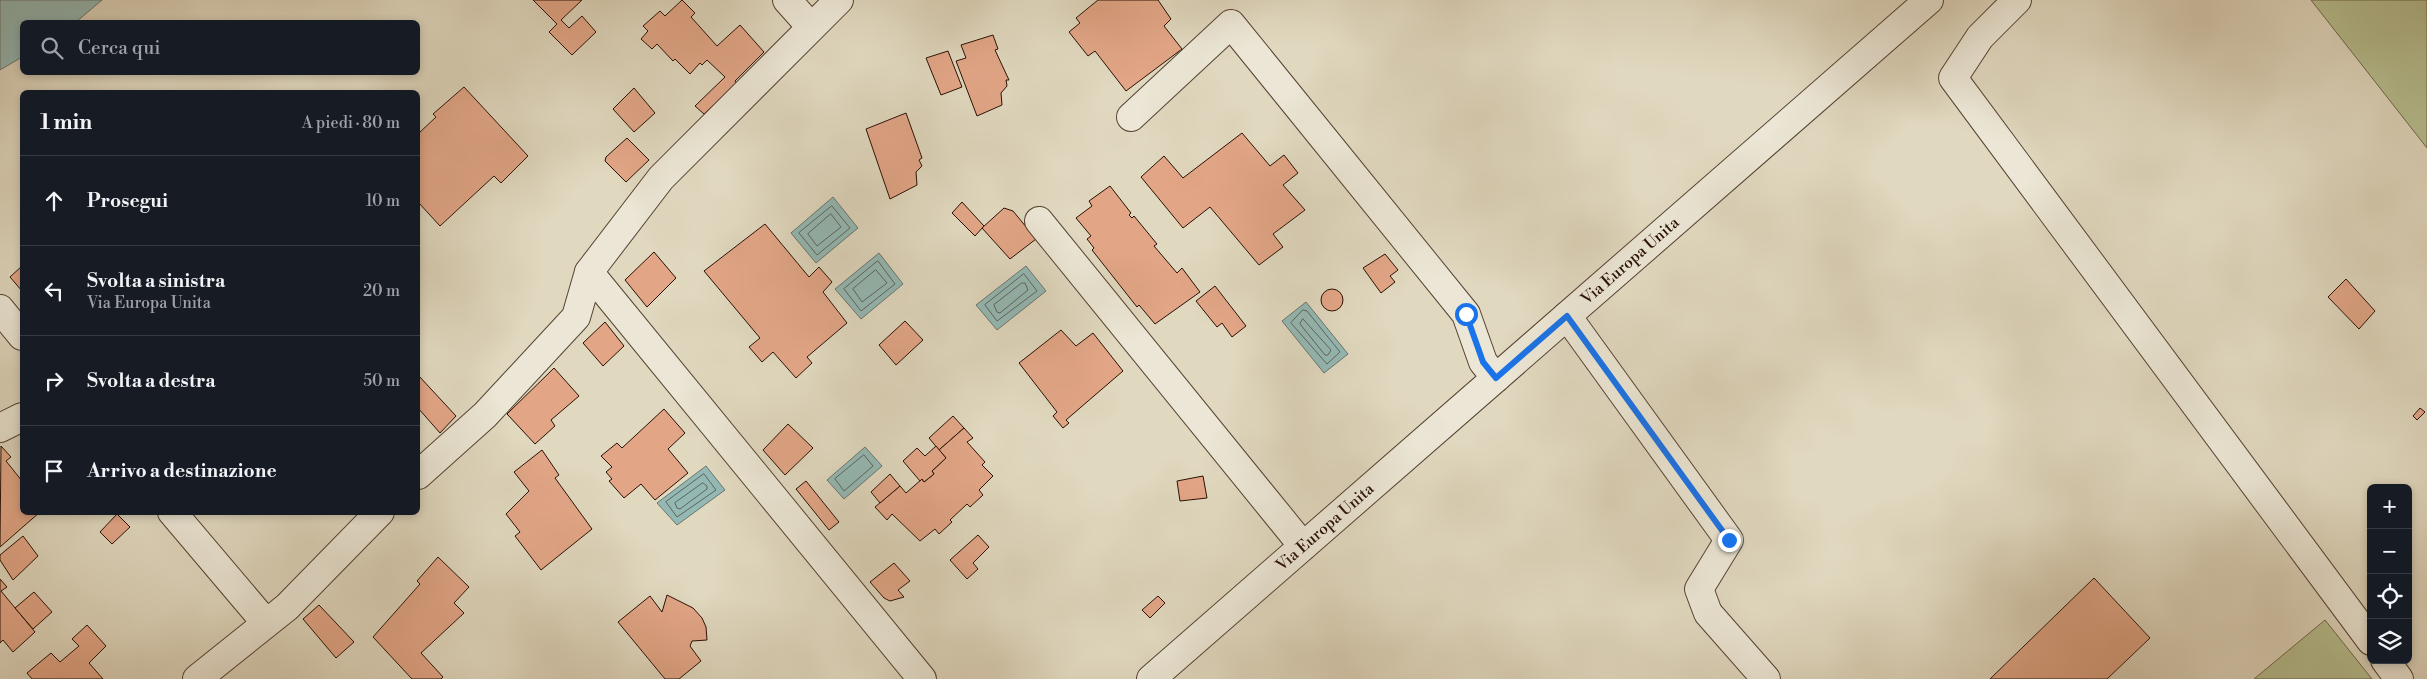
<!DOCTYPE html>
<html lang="it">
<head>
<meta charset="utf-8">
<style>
  body { margin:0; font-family:"Libre Bodoni",serif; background:#20242c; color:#f1f3f6 }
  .controls { position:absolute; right:15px; bottom:15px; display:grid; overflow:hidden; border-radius:8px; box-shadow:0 2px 8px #0003 }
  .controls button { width:45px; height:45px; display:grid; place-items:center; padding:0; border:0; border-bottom:1px solid #363941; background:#171b24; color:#f1f3f6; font:25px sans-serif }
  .stop { position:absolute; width:15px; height:15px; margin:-11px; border:4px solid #1a73e8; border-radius:50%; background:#fff }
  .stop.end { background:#1a73e8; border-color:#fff; box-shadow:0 1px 5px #0008 }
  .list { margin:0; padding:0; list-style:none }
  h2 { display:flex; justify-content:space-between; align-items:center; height:65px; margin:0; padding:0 20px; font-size:21px }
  h2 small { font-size:16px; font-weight:400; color:#9ea1a6 }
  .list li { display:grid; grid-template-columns:32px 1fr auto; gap:15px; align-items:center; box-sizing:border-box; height:90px; padding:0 20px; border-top:1px solid #363941 }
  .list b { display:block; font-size:19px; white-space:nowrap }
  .list p { margin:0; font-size:16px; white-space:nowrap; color:#9ea1a6 }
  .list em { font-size:16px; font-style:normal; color:#9ea1a6 }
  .icon { flex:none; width:28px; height:28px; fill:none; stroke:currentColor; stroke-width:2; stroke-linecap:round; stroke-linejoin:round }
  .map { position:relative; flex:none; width:2427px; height:679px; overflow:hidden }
  .search { position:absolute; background:#171b24; box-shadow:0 2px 8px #0003; left:20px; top:20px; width:400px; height:55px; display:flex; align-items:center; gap:12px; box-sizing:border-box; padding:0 18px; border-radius:8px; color:#9ea1a6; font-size:19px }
  .panel { position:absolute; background:#171b24; box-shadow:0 2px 8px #0003; left:20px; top:90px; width:400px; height:425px; border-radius:8px }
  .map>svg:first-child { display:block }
  .green { fill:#b6be90; stroke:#70674a }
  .water { fill:#94b9b5; stroke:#69756e }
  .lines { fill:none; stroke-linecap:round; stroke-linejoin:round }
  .shore { stroke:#5e645c; stroke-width:1 }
  .building { fill:#e2a687; stroke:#291004 }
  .minor-casing { stroke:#574233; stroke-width:30 }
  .minor { stroke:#ebe6d5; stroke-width:28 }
  .route { stroke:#1a73e8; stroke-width:6 }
  .labels { text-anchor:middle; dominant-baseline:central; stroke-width:4; stroke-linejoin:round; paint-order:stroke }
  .street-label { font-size:16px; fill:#291004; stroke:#ebe6d5 }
</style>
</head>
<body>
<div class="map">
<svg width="2427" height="679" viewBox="0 0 2427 679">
  <rect width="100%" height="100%" fill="#e0d8bf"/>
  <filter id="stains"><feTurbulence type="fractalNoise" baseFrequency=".004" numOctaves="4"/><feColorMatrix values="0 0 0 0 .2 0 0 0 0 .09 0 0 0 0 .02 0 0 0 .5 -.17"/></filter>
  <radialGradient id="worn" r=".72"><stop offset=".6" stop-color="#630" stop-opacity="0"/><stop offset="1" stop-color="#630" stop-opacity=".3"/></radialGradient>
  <g class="green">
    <path d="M2311 0H2427V148Z"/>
    <path d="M2325 620 2372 679H2254Z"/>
  </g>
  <g class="water">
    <path d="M0 0H102L76 22H22V57L0 70Z"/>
    <path d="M833 197 858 228 816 263 791 233Z"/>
    <path d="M879 253 903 284 861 319 835 289Z"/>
    <path d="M1026 266 1046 291 997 330 976 305Z"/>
    <path d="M1306 302 1348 354 1324 373 1282 321Z"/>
    <path d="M865 447 882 466 844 499 827 480Z"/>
    <path d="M706 466 725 490 677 525 657 503Z"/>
  </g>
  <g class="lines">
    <g class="shore">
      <path d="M832 206 850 228 817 255 799 233Z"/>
      <path d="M831 214 841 227 817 246 808 234Z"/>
      <path d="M878 261 895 284 861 311 844 289Z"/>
      <path d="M876 270 887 283 862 302 853 289Z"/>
      <path d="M1024 274 1037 291 997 321 985 305Z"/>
      <path d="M1022 283H1025L1028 290 1000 313 997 312 994 305Z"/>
      <path d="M1303 310 1307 311 1340 352 1327 364 1291 323Z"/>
      <path d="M1303 319 1331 350 1328 355H1325L1300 324Z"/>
      <path d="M864 455 873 466 844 491 835 479Z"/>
      <path d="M704 474 716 490 677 517 666 502Z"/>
      <path d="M703 483 707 486V489L680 509 677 508 675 503Z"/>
    </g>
  </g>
  <g class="building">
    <path d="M533 0H582L561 20 569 28 582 16 596 32 572 55 549 32 557 24Z"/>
    <path d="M682 0 695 13 691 17 717 46 740 25 764 52 735 81 737 84 704 114 695 106 725 77 707 60 702 65 700 63 690 74 675 59 673 61 657 44 652 49 641 39 648 31 643 26 660 11 665 16Z"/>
    <path d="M1098 0H1158L1171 19 1164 26 1182 49 1126 91 1095 51 1088 56 1069 32 1080 23 1076 18Z"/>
    <path d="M993 35 998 49 995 50 1009 80H1006L1007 86 1001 93 1002 105 977 116 956 61 966 58 961 45Z"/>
    <path d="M948 51 962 87 941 95 926 58Z"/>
    <path d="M464 87 528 156 501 183 494 176 440 226 418 202V134L436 117 433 114Z"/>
    <path d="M634 88 655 113 634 132 613 109Z"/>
    <path d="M906 113 922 158 919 160 922 166 916 172 917 185 890 199 866 129Z"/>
    <path d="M1242 133 1270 166 1284 155 1298 173 1283 185 1305 210 1273 234 1283 247 1259 265 1210 207 1183 228 1141 177 1164 156 1183 178Z"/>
    <path d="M627 138 649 160 626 182 605 161 606 157Z"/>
    <path d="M1110 186 1131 213 1129 215 1132 218 1134 216 1157 244 1154 246 1177 273 1182 268 1200 292 1155 324 1139 305 1137 307 1092 250 1094 248 1087 239 1091 236 1076 218 1092 206 1089 201Z"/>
    <path d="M962 202 984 226 975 236 952 213Z"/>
    <path d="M1004 208 1013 211 1036 239 1010 259 982 228Z"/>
    <path d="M765 224 809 277 819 267 832 282 823 292 847 323 807 357 812 363 796 378 773 352 762 362 749 347 760 338 704 271Z"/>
    <path d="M654 252 676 278 647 307 625 280Z"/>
    <path d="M1385 254 1398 270 1390 276 1395 282 1381 293 1363 268Z"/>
    <path d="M22 266V291L10 277Z"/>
    <path d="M2346 279 2375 311 2359 329 2328 297Z"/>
    <path d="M1215 286 1246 326 1232 337 1222 323 1217 327 1196 301Z"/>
    <circle cx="1332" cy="300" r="11"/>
    <path d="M905 321 923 340 896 365 879 345Z"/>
    <path d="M605 322 624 346 603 366 583 343Z"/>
    <path d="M1061 330 1076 346 1093 333 1123 371 1066 420 1069 423 1063 428 1053 416 1057 412 1019 363Z"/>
    <path d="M554 368 579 396 551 420 555 426 535 444 507 414Z"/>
    <path d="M418 375 456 416 440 433 418 408Z"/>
    <path d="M2420 408 2425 412 2417 420 2413 416Z"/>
    <path d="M664 409 685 433 668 449 688 473 655 500 641 484 624 498 609 481 612 479 606 472 612 467 601 456 617 443 622 448Z"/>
    <path d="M953 416 964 428 939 450 929 438Z"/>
    <path d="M788 424 813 448 785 475 763 450Z"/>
    <path d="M964 428 973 438 967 442 985 462 982 465 993 476 979 490 983 495 970 507 967 504 950 520 952 522 939 534 935 529 920 541 892 514 887 520 875 507 900 486 906 493 922 479 924 482 934 474 932 471 946 458 939 450Z"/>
    <path d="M1 446 11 457 6 461 22 481V512H40L0 547Z"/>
    <path d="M936 446 946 458 932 471 934 474 924 482 922 479 920 481 903 461 917 448 925 456Z"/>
    <path d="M542 450 559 475 555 478 592 529 541 570 515 536 520 532 506 514 529 491 514 472Z"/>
    <path d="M890 474 900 486 880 503 871 492Z"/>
    <path d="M1203 476 1207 498 1180 501 1177 481Z"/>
    <path d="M806 481 839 522 829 530 796 489Z"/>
    <path d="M117 514 130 527 112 544 100 532Z"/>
    <path d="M978 535 989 547 973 563 978 569 967 579 950 560Z"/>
    <path d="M23 536 38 556 13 580 0 560V555Z"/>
    <path d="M438 557 469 587 454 603 464 613 421 653 443 677 441 679H412L373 637 420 584 417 581Z"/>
    <path d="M894 563 910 581 898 590 904 597 890 601 884 598 870 582Z"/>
    <path d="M2094 578 2150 638 2107 679H1990Z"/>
    <path d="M0 579 7 587 1 591 35 632 13 652 3 640 0 643Z"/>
    <path d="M34 592 52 612 33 629 15 608Z"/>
    <path d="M667 595 693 608 702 618 706 627 707 640 692 641 690 646 701 661 679 679H665L618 622 650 596 662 612Z"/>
    <path d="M1158 596 1165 603 1150 618 1142 610Z"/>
    <path d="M319 605 354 642 336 658 303 619Z"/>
    <path d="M87 625 106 646 89 663 103 679H32L27 673 51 653 60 662 79 646 72 639Z"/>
  </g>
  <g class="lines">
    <g class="minor-casing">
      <g id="minor">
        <path d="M787 0 811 27"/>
        <path d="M2017 0 1980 37 1953 78 2371 641"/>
        <path d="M1131 117 1231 24 1466 314 1483 362 1496 378"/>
        <path d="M1039 221 1303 546"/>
        <path d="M589 272 922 679"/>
        <path d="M0 309 22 336"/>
        <path d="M1567 316 1729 540 1699 589 1708 613 1766 679"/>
        <path d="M0 428 22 417"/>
        <path d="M418 475 485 415 576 317 589 272 661 178 839 0"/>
        <path d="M172 512 266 623"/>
        <path d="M2385 660 2399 679"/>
        <path d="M197 679 287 607 380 512"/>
        <path id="s1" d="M1151 679 1929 0"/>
      </g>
    </g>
    <use href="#minor" class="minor"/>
  </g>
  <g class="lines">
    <path class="route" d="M1466 314 1483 362 1496 378 1567 316 1729 540"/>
  </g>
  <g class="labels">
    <g class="street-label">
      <text stroke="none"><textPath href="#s1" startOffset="636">Via Europa Unita</textPath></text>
      <text stroke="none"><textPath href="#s1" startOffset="231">Via Europa Unita</textPath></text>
    </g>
  </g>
  <rect width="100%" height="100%" filter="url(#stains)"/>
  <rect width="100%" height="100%" fill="url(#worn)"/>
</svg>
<div class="controls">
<button>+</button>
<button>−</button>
<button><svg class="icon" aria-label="locate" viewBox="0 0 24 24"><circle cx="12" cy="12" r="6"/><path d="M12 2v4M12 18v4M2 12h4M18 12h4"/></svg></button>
<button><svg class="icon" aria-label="layers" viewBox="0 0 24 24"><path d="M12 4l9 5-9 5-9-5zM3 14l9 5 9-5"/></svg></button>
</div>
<div class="stop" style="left:1466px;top:314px"></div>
<div class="stop end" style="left:1729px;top:540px"></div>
<div class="search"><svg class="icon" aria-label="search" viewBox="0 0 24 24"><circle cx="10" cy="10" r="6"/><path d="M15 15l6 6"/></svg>Cerca qui</div>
<section class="panel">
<h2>1 min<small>A piedi · 80 m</small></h2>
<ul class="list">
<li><svg class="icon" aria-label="ahead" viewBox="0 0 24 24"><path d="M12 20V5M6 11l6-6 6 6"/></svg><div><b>Prosegui</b></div><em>10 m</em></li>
<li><svg class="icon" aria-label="left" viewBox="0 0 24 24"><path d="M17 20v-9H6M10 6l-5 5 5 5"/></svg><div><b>Svolta a sinistra</b><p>Via Europa Unita</p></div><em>20 m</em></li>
<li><svg class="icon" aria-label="right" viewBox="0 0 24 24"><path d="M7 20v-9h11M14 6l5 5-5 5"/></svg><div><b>Svolta a destra</b></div><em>50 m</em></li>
<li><svg class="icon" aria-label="arrive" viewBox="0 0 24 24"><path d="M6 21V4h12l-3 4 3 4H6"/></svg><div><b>Arrivo a destinazione</b></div></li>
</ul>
</section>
</div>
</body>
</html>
